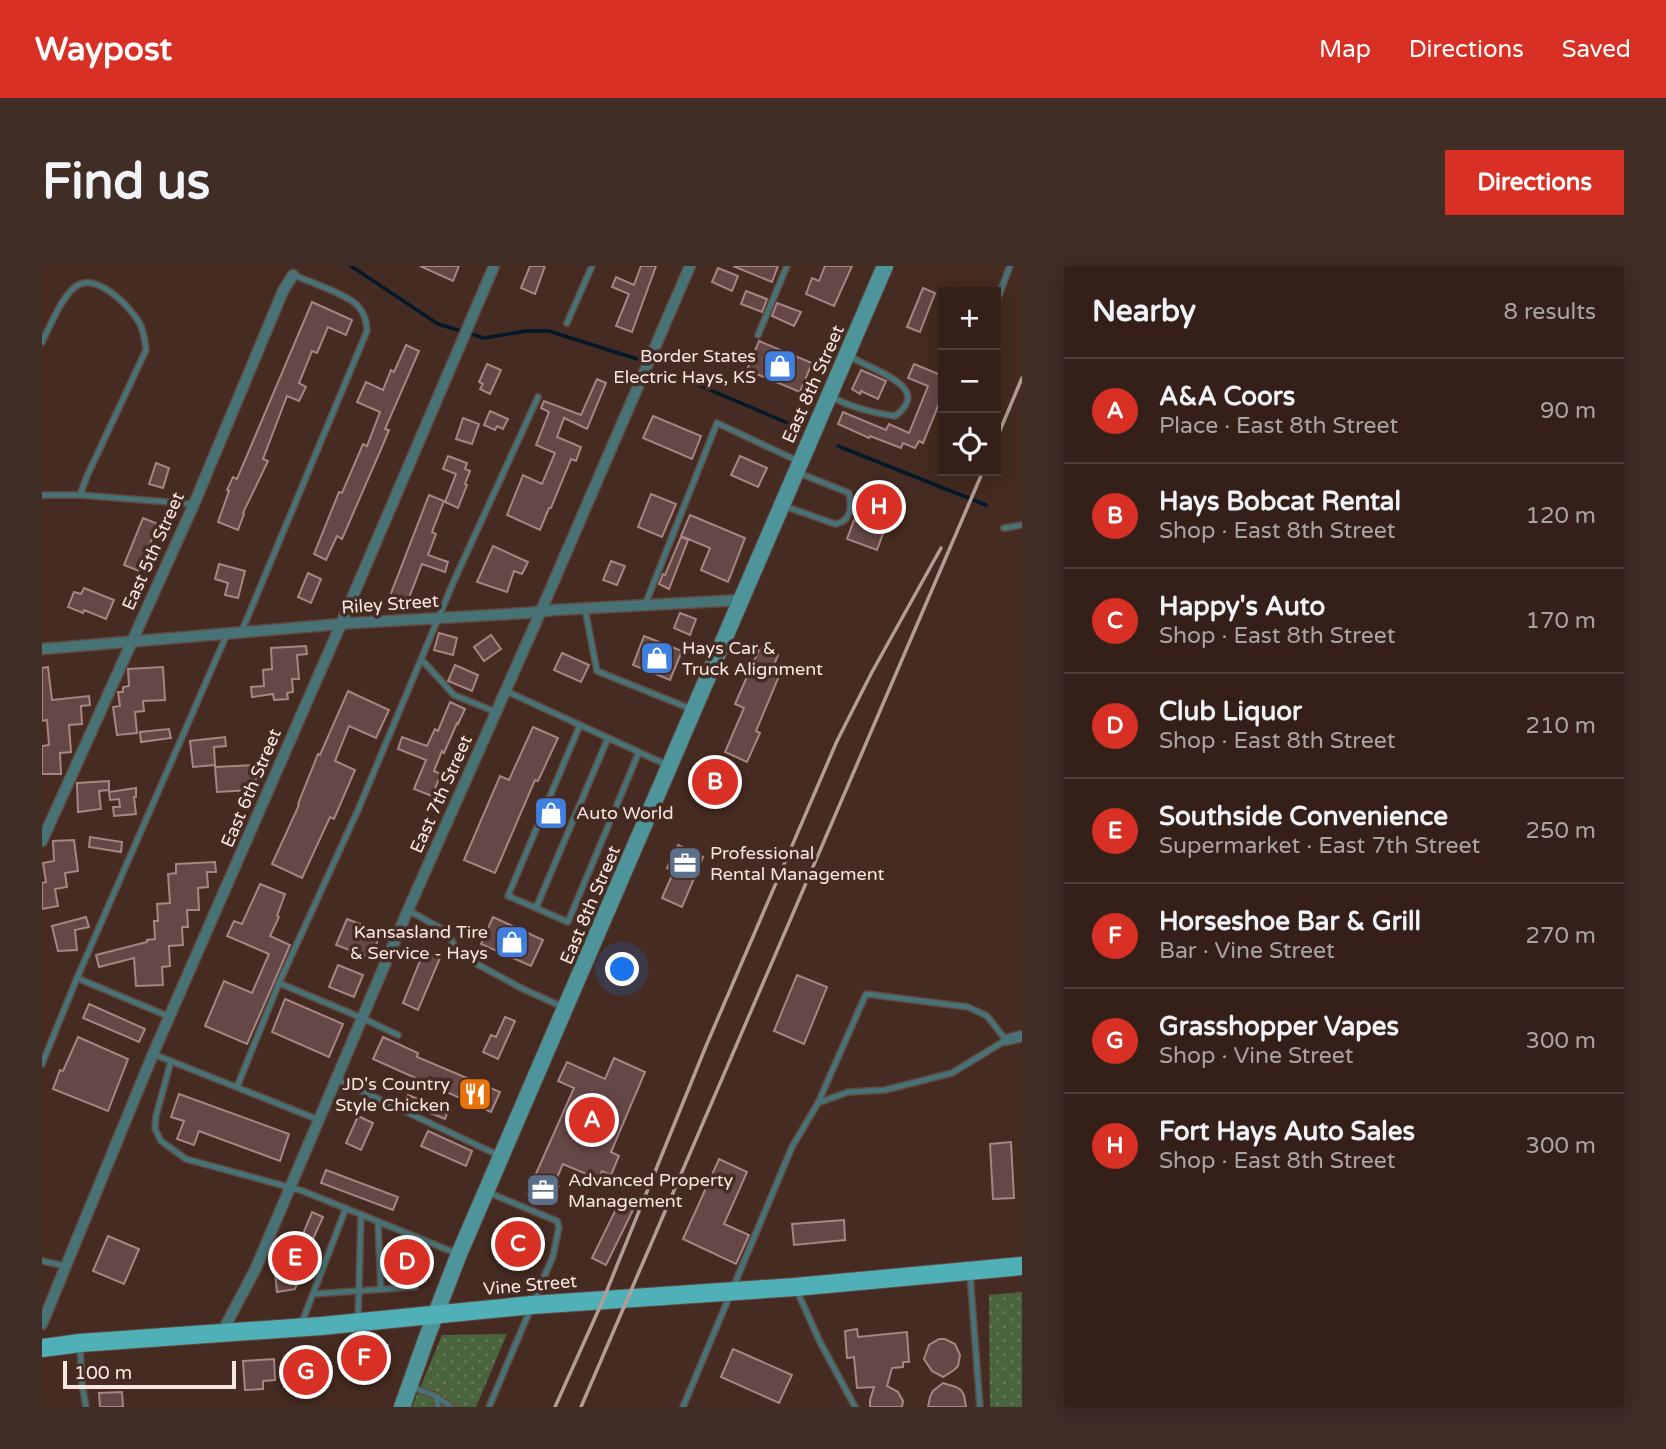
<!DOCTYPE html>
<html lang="en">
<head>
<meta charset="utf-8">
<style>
  body { margin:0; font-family:"Varela Round",sans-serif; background:#3f2d26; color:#f1f3f6 }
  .controls { position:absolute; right:21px; top:21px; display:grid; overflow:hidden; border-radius:0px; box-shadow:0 4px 18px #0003 }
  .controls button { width:63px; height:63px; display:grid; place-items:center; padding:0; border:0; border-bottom:2px solid #4e3e38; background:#342019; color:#f1f3f6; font:35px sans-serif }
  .scale { position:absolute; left:21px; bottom:18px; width:173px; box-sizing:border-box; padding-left:7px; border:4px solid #f8e7e1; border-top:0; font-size:19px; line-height:24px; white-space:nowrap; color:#f8e7e1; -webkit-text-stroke:5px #452b21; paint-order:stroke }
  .you { position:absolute; left:581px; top:704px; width:24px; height:24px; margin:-18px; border:5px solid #fff; border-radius:50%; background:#1a73e8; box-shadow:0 0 0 10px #1a73e833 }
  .badge { display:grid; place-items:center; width:46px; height:46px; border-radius:50%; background:#d93025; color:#fff; font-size:23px; font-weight:700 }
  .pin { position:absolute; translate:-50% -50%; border:4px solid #fff; box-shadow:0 2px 7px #0006 }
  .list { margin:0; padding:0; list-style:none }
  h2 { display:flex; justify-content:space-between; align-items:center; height:91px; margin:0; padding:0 28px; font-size:30px }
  h2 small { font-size:23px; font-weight:400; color:#a9a3a2 }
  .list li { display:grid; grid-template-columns:46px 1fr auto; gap:21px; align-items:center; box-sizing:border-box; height:105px; padding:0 28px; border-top:2px solid #4e3e38 }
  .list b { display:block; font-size:26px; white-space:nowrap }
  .list p { margin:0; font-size:23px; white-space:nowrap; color:#a9a3a2 }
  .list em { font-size:23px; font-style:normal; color:#a9a3a2 }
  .icon { flex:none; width:38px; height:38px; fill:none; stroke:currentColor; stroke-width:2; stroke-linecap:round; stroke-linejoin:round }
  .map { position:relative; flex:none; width:980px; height:1141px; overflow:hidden; border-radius:0px }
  header { display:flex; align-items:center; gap:42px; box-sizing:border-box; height:98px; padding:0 35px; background:#d93025; color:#fff }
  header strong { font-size:33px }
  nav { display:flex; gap:38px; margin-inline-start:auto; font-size:24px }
  .intro { display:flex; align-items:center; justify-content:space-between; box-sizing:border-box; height:168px; padding:0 42px }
  h1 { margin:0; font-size:49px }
  .button { padding:18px 32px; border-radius:0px; background:#d93025; color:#fff; font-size:24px; font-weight:700 }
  main { display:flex; gap:42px; padding:0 42px }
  aside { flex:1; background:#342019; border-radius:0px; box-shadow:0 4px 18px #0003 }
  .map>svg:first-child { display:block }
  .park { fill:url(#park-dots) }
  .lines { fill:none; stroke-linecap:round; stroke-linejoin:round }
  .stream { stroke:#031929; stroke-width:3.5 }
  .building { fill:#654745; stroke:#a78583; stroke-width:2 }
  .lane-casing { stroke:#624940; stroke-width:8 }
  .street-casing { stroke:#624940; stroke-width:13 }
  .secondary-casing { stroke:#624940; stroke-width:18 }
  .primary-casing { stroke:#624940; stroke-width:20 }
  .lane { stroke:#477276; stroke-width:5 }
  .street { stroke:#477276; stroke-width:10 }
  .secondary { stroke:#4d959b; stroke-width:16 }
  .primary { stroke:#50b0b8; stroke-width:18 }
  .rail { stroke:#b29e96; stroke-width:3.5 }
  .labels { text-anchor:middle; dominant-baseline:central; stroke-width:7; stroke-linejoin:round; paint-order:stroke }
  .poi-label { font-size:18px; fill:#f8e7e1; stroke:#452b21; text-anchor:start }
  .street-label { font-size:18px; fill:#f8e7e1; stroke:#452b21 }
</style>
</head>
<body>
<header>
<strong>Waypost</strong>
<nav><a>Map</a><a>Directions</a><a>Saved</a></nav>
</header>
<div class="intro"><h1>Find us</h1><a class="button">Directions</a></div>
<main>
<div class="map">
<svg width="980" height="1141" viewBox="0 0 980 1141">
  <defs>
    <pattern id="park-dots" width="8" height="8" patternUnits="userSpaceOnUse" patternTransform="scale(1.75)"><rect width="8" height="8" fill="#4a643e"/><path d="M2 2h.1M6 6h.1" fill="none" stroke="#657a5a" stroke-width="1.8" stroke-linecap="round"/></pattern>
  </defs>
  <rect width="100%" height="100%" fill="#452b21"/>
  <g class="park">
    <path d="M980 1026V1141H948L947 1029Z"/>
    <path d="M465 1068 434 1141H370L400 1069Z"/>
  </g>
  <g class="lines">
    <g class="stream">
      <path d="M309 0 396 58 442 72 484 65H507L595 93"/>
      <path d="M626 106 755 161"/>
      <path d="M796 180 944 239"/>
    </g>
  </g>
  <g class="building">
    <path d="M378 0H417L411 15Z"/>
    <path d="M488 0H503L493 28 479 22Z"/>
    <path d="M599 0H614L590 66 574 60 587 28 570 21 574 11 592 19Z"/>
    <path d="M691 0H736L730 16Z"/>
    <path d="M783 0H810L792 40 764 28 770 12 777 15Z"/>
    <path d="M676 2 696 10 690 25 670 16Z"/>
    <path d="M881 22 893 27 878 66 865 61Z"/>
    <path d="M704 25 725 33 720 46 699 38Z"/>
    <path d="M270 36 310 54 304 69 286 61 275 87 270 85 257 117 264 121 257 135 245 130 221 193 226 195 201 247 202 248 196 264 176 256 187 225 185 224 191 211 195 213Z"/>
    <path d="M735 37 759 46 752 60 730 50Z"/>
    <path d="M717 75 770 97 758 126 705 104Z"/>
    <path d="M364 79 377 85 343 163 347 164 340 181 300 273 295 270 284 294 272 288 297 226 300 227 321 178 325 180 338 146 315 136 324 116 341 124 349 104 352 106Z"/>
    <path d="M445 98 459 104 448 128 438 123 441 118 437 116Z"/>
    <path d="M872 98 901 110V116L897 125 901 128 881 177 877 175 873 182 861 177 859 182 828 170 827 172 796 158 801 146 844 164 847 158 867 167 886 120 866 112Z"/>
    <path d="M819 104 844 115 836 133 819 125 818 128 810 123Z"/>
    <path d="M555 113 564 117 545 163 522 152 515 171 539 181 534 195 529 193 509 242H507L498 264 465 249 481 209 500 218 513 187 494 179 507 146 499 142 502 135 539 149Z"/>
    <path d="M448 145 466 153 461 163 455 160 453 164 442 159Z"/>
    <path d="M611 150 659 170 650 193 601 172Z"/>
    <path d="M421 152 437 158 430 178 414 173Z"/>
    <path d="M406 190 425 197 423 203 428 205 423 218 425 219 416 242 403 236 414 208 401 203Z"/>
    <path d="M698 190 725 202 716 221 689 209Z"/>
    <path d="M114 197 127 202 121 222 107 218Z"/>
    <path d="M830 220 855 229 835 284 805 273 812 254 817 256Z"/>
    <path d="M609 228 634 238 620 271 596 261Z"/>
    <path d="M387 229 402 235 390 266 394 268 386 289 406 296 403 306 380 298 365 337 348 330Z"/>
    <path d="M648 249 703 272 686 316 659 304 668 282 639 270Z"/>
    <path d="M101 252 116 258 97 305 82 299Z"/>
    <path d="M639 271 646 274 627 323 617 318 621 308 623 309Z"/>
    <path d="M451 280 486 296 480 308 472 305 465 326 435 316Z"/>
    <path d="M569 295 583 300 575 319 561 314Z"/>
    <path d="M177 298 203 305 196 332 183 329 186 317 173 313Z"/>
    <path d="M266 307 279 313 269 337 256 331Z"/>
    <path d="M42 322 72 334 64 353 42 344 41 347 26 341 32 326 39 328Z"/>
    <path d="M638 347 654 353 648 369 632 362Z"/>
    <path d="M397 367 415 372 411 389 392 384Z"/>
    <path d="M449 369 459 383 442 395 432 381Z"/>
    <path d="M602 370 640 385 628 414 591 399Z"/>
    <path d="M264 380 265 388 255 389 257 413H250L251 426 245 427 246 433 232 434 231 428 210 431 209 421 222 420 221 404 230 403 229 382Z"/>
    <path d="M718 381 736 389 732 399 740 403 714 465 718 467 705 496 683 486 702 442 693 438Z"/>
    <path d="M520 387 547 399 539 416 512 404Z"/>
    <path d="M413 399 436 409 430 425 406 415Z"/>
    <path d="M6 401 10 434 47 430 48 439 39 440 40 458 27 459 29 486 18 487 19 508H0V480L7 479 5 454 0 455V402Z"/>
    <path d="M121 401 123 434 101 435 102 445 93 446 95 467 75 469 71 441 78 440 76 426H81V421L87 420 86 403Z"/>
    <path d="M306 425 347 444 334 472 307 460 293 495 313 504 292 553 288 551 260 612 230 598 257 539 256 538 276 488 278 489Z"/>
    <path d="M408 436 423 443 416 458 415 457 402 487 400 485 392 505 399 508 390 530 372 523 384 494 356 483 360 471 385 480 393 463 396 465Z"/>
    <path d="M491 461 516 472 496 515 493 514 453 607 422 594 458 510 467 514Z"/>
    <path d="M127 463 129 472 99 476 98 466Z"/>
    <path d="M183 471 184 480 172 481 173 499 151 501 148 475Z"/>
    <path d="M213 499 214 514H208L209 524 175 526 173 501Z"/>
    <path d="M669 499 687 507 676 532 658 524Z"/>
    <path d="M67 515V524L57 525 59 543 36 546 35 517Z"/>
    <path d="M94 522V531H92L94 548 72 550 71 541H78L77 533 68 534 67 526Z"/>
    <path d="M48 571 80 576 79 586 47 581Z"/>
    <path d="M32 574 36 605 23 607 25 621 13 623 16 640 0 643V617L4 616 1 597 12 595 11 575Z"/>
    <path d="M636 579 661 591 640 641 620 632 632 605 625 602Z"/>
    <path d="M173 596 174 606H165L166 621 156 622 157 644H145L146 661H140L141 679 127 680 128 700 120 701 121 719 94 720 92 692 57 701 54 689 105 676V674L113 673 112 655H116L115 638 128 637 126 608 134 607V598Z"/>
    <path d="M218 618 243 628 235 650 237 651 228 670 248 679 205 778 163 760 182 715 210 727 227 688 185 670 192 655 200 658Z"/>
    <path d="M44 651 47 661 33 664 35 684 16 685 10 660Z"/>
    <path d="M451 651 501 674 489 700 439 678Z"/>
    <path d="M305 653 339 666 329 692 294 679Z"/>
    <path d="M382 685 398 692 376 744 361 737Z"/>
    <path d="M296 699 321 709 312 731 287 721Z"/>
    <path d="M755 709 785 721 762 778 732 765Z"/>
    <path d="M243 733 301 758 287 791 230 766Z"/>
    <path d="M47 738 103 763 97 776 41 752Z"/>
    <path d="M463 751 473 755 456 793 441 786 449 769 454 771Z"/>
    <path d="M36 771 86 793 66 845 11 823 18 804 21 805Z"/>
    <path d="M341 771 376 787 375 791 458 826 449 846 331 793Z"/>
    <path d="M572 792 603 806 569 886 577 890 569 909 560 905 556 913 521 898 512 918 517 920 508 939 485 928 532 822 516 815 525 796 563 813Z"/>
    <path d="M137 828 247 868 238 895 157 865 152 879 135 873 142 855 129 851Z"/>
    <path d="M366 829 406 845 403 853 363 837Z"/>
    <path d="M316 850 331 857 319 884 304 877Z"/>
    <path d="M386 865 430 885 424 900 379 880Z"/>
    <path d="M969 876 972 932 951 933 948 878Z"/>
    <path d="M677 893 705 906 682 958 707 969 694 998 641 973Z"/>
    <path d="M284 904 356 931 351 944 279 917Z"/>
    <path d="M577 937 591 944 564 999 550 992Z"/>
    <path d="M270 946 281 951 269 977 272 979 253 1023 235 1026 233 1006 249 969 259 973Z"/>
    <path d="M802 954 803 974 752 979 750 958Z"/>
    <path d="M474 963 489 970 479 994 463 987Z"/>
    <path d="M66 970 97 983 82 1018 51 1005Z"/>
    <path d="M375 980 378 1010 354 1012 352 983Z"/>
    <path d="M815 1063 816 1071 865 1066 867 1096H861V1101L850 1102 845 1120 856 1126 861 1135 860 1141H828V1134L832 1121 815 1122 812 1091 805 1092 803 1065Z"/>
    <path d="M897 1073H903L913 1078 918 1089 916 1100 912 1104 901 1111 890 1105 882 1093 887 1079Z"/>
    <path d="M346 1079 337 1103 336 1102 331 1113 308 1102H302V1083Z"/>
    <path d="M691 1083 750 1109 737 1137 679 1111Z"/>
    <path d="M271 1089 273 1121 257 1122 255 1090Z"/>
    <path d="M232 1093 233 1114 221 1115V1123L203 1124 201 1095Z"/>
    <path d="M901 1117 914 1121 919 1124 922 1129 924 1141H886L888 1131 891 1125Z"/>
    <path d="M80 1126 81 1141H58L57 1127Z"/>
  </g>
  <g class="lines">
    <g class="lane-casing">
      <g id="lane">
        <path d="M954 37 968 0"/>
        <path d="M525 57 550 0"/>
        <path d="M716 69 745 0"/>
        <path d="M0 76C8 61 22 24 38 18 59 10 88 41 98 58 102 66 103 75 104 84L45 210 38 229"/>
        <path d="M789 131C809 141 830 147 853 150 894 120 825 103 808 90"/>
        <path d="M0 229H38L152 238"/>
        <path d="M742 240 793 258C809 256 810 241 807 227L757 207"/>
        <path d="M962 262 980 259"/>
        <path d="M603 339 675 157 758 196"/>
        <path d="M543 343 555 405 649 443"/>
        <path d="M199 367 325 65C325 56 322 47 316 40 307 29 266 15 251 9"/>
        <path d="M380 394 412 429 454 446"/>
        <path d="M464 425 625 499"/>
        <path d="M538 459 466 630 526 656 597 486"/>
        <path d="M494 642 566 472"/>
        <path d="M366 644 405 666 412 679 433 697 481 723 521 741"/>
        <path d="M35 712 128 751"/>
        <path d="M237 717 320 752 356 769"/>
        <path d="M111 788 277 854"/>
        <path d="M129 795 114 850 113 863 119 875 144 893 261 925 416 988"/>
        <path d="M0 798 35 712 185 368"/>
        <path d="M294 813 456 889"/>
        <path d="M195 821 237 717 316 544 411 317 496 131"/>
        <path d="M445 926 515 955 517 961 511 990 447 1141"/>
        <path d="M336 956 339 1023"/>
        <path d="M0 995 24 1000"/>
        <path d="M928 1008 938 1141"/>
        <path d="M755 1025 778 1076 813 1141"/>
        <path d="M271 1028 373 1021"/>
        <path d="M316 1054 319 949"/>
        <path d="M259 1059 304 942"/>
        <path d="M38 1080 40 1118 44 1141"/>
        <path d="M370 1121 394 1130 396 1141"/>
        <path d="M394 1130 408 1140"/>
        <path d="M641 1141 750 881 776 837 824 728 926 741 945 750 964 774 910 807 843 824 806 826 776 837"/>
      </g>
    </g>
    <g class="street-casing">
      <g id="street">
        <path d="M0 383 311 357 484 347 512 344 699 334"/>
        <path d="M0 575 152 238 241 25 251 9"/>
        <path d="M964 774 980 770"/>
        <path d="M0 1058 111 788 299 358 452 0"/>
        <path d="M179 1068 213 1004 366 644 499 345 648 0"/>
      </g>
    </g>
    <g class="secondary-casing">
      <path id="secondary" d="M360 1141 386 1068 417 988 843 0"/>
    </g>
    <g class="primary-casing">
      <path id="primary" d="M0 1082 38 1077 279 1060 490 1039 753 1021 980 1000"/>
    </g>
    <use href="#lane" class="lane"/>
    <use href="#street" class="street"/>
    <use href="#secondary" class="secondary"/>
    <use href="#primary" class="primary"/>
    <g class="rail">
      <path d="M954 174 980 112"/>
      <path d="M513 1141 561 1034 664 780 795 475 830 406 899 282"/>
      <path d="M539 1141 941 205"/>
    </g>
  </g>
  <defs>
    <g id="shop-square" transform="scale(1.75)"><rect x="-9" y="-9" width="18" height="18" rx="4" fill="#3f7fe0" stroke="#452b21"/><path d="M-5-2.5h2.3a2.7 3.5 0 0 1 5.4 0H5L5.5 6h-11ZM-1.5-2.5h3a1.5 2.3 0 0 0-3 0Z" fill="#fff"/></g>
    <g id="office-square" transform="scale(1.75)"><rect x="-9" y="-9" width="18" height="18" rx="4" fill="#5c6f8a" stroke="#452b21"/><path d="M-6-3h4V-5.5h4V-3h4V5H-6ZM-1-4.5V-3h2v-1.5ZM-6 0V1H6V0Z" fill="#fff"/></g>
    <g id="restaurant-square" transform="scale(1.75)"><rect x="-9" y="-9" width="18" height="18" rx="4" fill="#e8710a" stroke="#452b21"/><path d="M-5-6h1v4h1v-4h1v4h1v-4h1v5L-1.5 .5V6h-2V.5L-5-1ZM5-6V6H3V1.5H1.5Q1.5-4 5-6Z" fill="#fff"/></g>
  </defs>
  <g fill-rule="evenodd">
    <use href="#shop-square" x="738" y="100"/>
    <use href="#shop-square" x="615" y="392"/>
    <use href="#shop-square" x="509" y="547"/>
    <use href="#office-square" x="643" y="597"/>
    <use href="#shop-square" x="470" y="676"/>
    <use href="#restaurant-square" x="433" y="828"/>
    <use href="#office-square" x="501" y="924"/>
  </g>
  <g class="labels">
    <g class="poi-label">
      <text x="714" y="90" text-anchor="end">Border States<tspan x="714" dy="21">Electric Hays, KS</tspan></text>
      <text x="640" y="382">Hays Car &amp;<tspan x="640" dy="21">Truck Alignment</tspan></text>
      <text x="534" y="547">Auto World</text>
      <text x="668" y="587">Professional<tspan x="668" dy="21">Rental Management</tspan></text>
      <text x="446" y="666" text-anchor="end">Kansasland Tire<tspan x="446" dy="21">&amp; Service - Hays</tspan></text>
      <text x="408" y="818" text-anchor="end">JD's Country<tspan x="408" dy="21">Style Chicken</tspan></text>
      <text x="526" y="914">Advanced Property<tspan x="526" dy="21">Management</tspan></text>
    </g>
    <g class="street-label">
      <text transform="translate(771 118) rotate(-66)">East 8th Street</text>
      <text transform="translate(111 285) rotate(-66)">East 5th Street</text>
      <text transform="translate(348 338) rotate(-4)">Riley Street</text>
      <text transform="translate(209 522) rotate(-67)">East 6th Street</text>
      <text transform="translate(399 528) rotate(-66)">East 7th Street</text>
      <text transform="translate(548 639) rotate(-67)">East 8th Street</text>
      <text transform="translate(488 1019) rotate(-5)">Vine Street</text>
    </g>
  </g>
</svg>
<div class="controls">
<button>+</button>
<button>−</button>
<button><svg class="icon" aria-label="locate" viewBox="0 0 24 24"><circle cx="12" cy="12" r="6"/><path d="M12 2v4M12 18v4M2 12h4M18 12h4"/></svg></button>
</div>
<div class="scale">100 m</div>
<div class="you"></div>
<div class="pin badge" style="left:550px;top:854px">A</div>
<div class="pin badge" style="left:673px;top:516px">B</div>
<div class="pin badge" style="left:476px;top:978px">C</div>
<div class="pin badge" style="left:365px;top:996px">D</div>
<div class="pin badge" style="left:253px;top:992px">E</div>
<div class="pin badge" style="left:322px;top:1092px">F</div>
<div class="pin badge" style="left:264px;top:1106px">G</div>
<div class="pin badge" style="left:837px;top:241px">H</div>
</div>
<aside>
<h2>Nearby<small>8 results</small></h2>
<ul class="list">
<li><span class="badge">A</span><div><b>A&amp;A Coors</b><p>Place · East 8th Street</p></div><em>90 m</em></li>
<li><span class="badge">B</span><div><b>Hays Bobcat Rental</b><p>Shop · East 8th Street</p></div><em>120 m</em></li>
<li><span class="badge">C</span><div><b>Happy's Auto</b><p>Shop · East 8th Street</p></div><em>170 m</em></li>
<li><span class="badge">D</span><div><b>Club Liquor</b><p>Shop · East 8th Street</p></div><em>210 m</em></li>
<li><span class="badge">E</span><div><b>Southside Convenience</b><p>Supermarket · East 7th Street</p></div><em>250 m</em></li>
<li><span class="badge">F</span><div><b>Horseshoe Bar &amp; Grill</b><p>Bar · Vine Street</p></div><em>270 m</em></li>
<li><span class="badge">G</span><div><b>Grasshopper Vapes</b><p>Shop · Vine Street</p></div><em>300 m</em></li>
<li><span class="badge">H</span><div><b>Fort Hays Auto Sales</b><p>Shop · East 8th Street</p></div><em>300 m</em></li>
</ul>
</aside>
</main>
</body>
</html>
